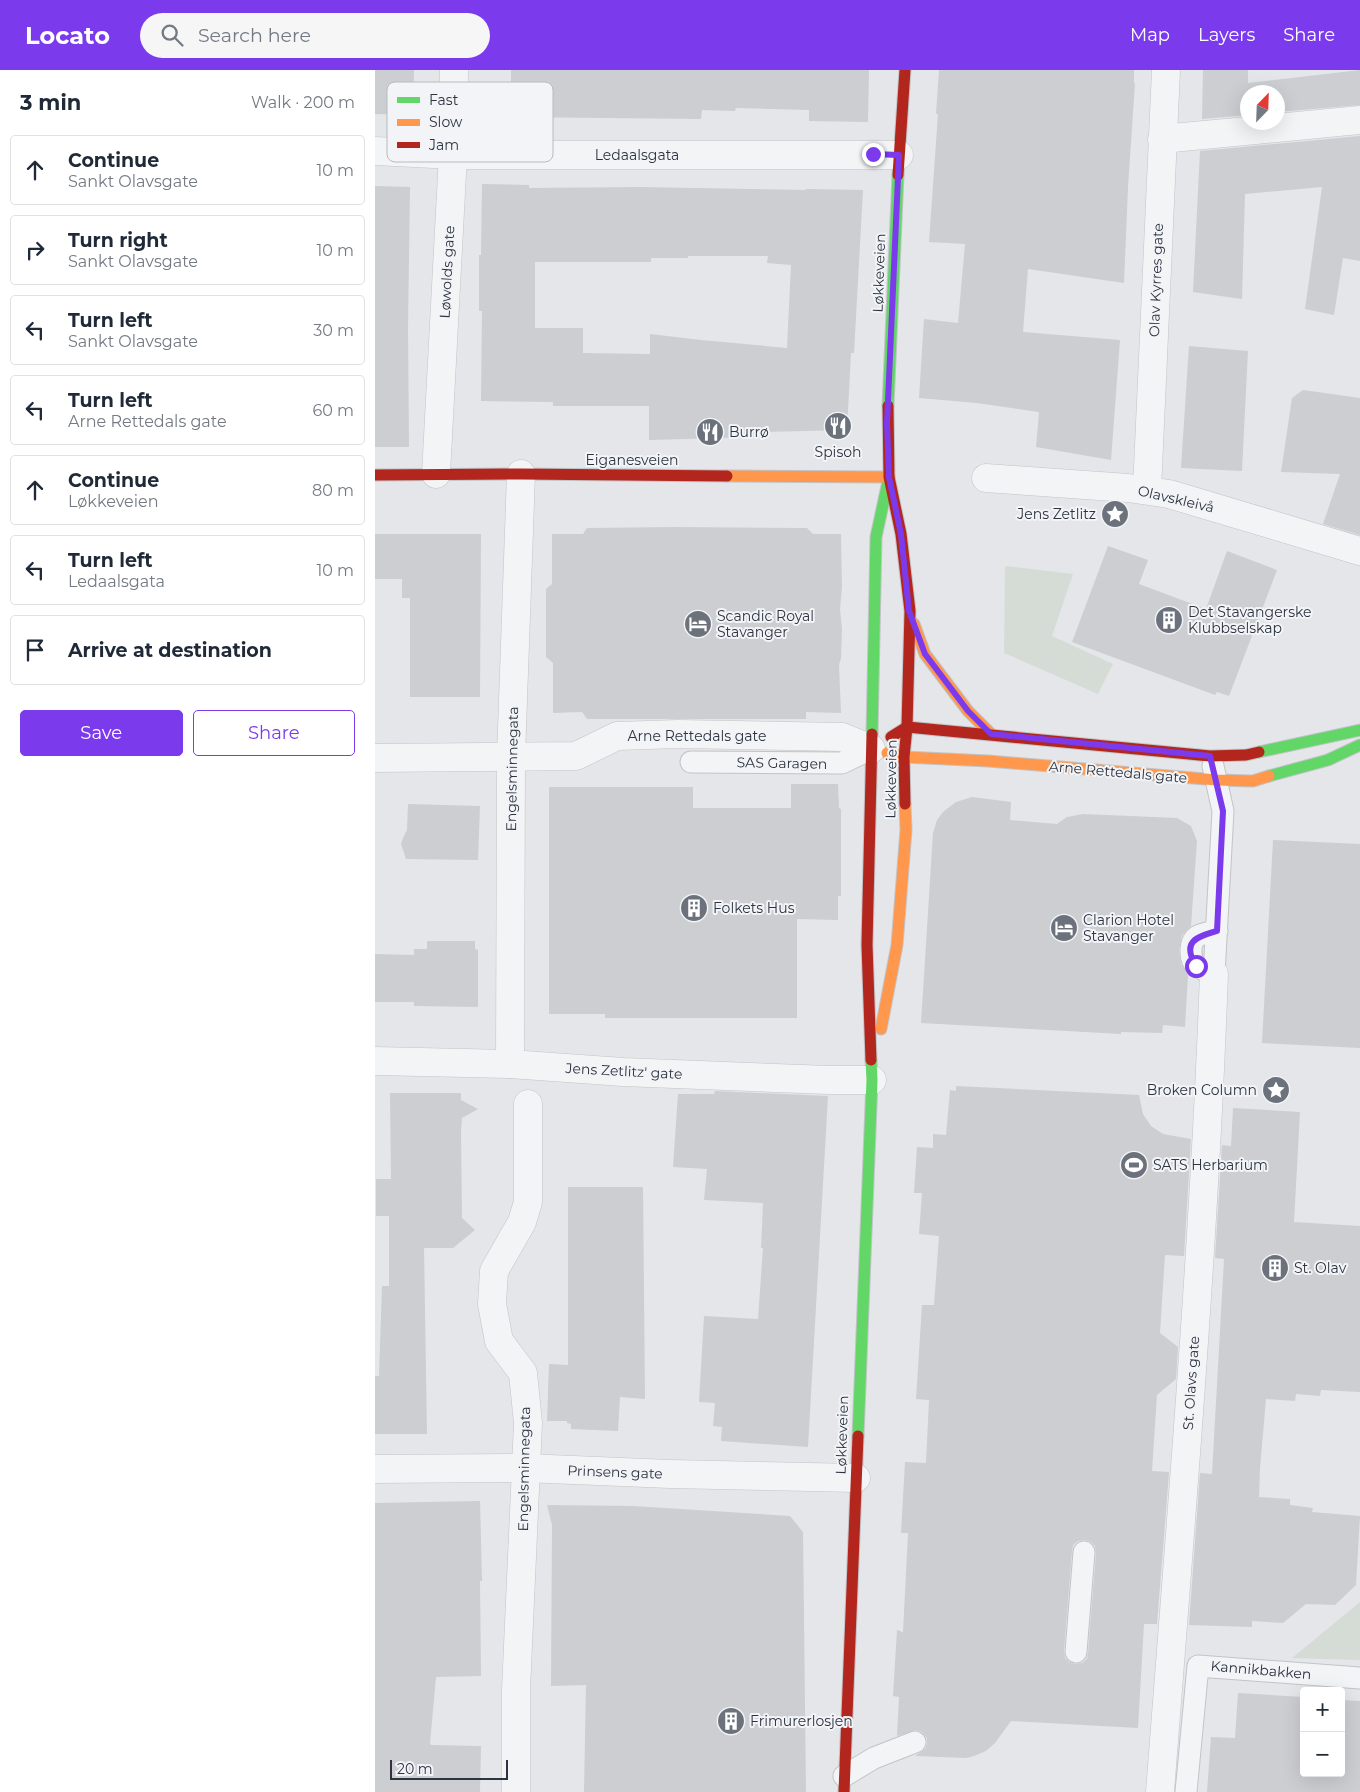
<!DOCTYPE html>
<html lang="en">
<head>
<meta charset="utf-8">
<style>
  body { margin:0; font-family:Montserrat,sans-serif; background:#f6f6f7; color:#1f2937 }
  .controls { position:absolute; right:15px; bottom:15px; display:grid; overflow:hidden; border-radius:5px; box-shadow:0 5px 20px #0002 }
  .controls button { width:45px; height:45px; display:grid; place-items:center; padding:0; border:0; border-bottom:1px solid #e0e1e3; background:#fff; color:#1f2937; font:25px sans-serif }
  .compass { position:absolute; left:865px; top:15px; width:45px; height:45px; border-radius:50%; background:#fff; box-shadow:0 5px 20px #0002; rotate:23deg }
  .scale { position:absolute; left:15px; bottom:12px; width:118px; box-sizing:border-box; padding-left:5px; border:2px solid #2c3441; border-top:0; font-size:14px; line-height:18px; white-space:nowrap; color:#2c3441; -webkit-text-stroke:4px #f2f4f7; paint-order:stroke }
  .stop { position:absolute; width:15px; height:15px; margin:-11px; border:4px solid #7c3aed; border-radius:50%; background:#fff }
  .stop.end { background:#7c3aed; border-color:#fff; box-shadow:0 1px 5px #0008 }
  .list { margin:0; padding:0; list-style:none }
  h2 { display:flex; justify-content:space-between; align-items:center; height:65px; margin:0; padding:0 20px; font-size:21px }
  h2 small { font-size:16px; font-weight:400; color:#747a83 }
  .list li { display:grid; grid-template-columns:32px 1fr auto; gap:15px; align-items:center; box-sizing:border-box; height:70px; margin:0 10px 10px; padding:0 10px; border:1px solid #e0e1e3; border-radius:5px }
  .list b { display:block; font-size:19px; white-space:nowrap }
  .list p { margin:0; font-size:16px; white-space:nowrap; color:#747a83 }
  .list em { font-size:16px; font-style:normal; color:#747a83 }
  .actions { display:flex; gap:10px; padding:15px 20px }
  .actions a { flex:1; padding:11px 0; border:1px solid #7c3aed; border-radius:5px; text-align:center; font-size:18px; color:#7c3aed }
  .actions .main { background:#7c3aed; color:#fff }
  .icon { flex:none; width:28px; height:28px; fill:none; stroke:currentColor; stroke-width:2; stroke-linecap:round; stroke-linejoin:round }
  .map { position:relative; flex:none; width:985px; height:1722px; overflow:hidden }
  header { display:flex; align-items:center; gap:30px; box-sizing:border-box; height:70px; padding:0 25px; background:#7c3aed; color:#fff }
  header strong { font-size:24px }
  nav { display:flex; gap:28px; margin-inline-start:auto; font-size:18px }
  .search { width:350px; height:45px; background:#f6f6f7; display:flex; align-items:center; gap:12px; box-sizing:border-box; padding:0 18px; border-radius:28px; color:#747a83; font-size:19px }
  main { display:flex }
  aside { flex:1; background:#fff }
  .map>svg:first-child { display:block }
  .green { fill:#d5dcd5 }
  .building { fill:#ccced1; fill-rule:evenodd }
  .lines { fill:none; stroke-linecap:round; stroke-linejoin:round }
  .lane-casing { stroke:#c2c4c7; stroke-width:23 }
  .street-casing { stroke:#c2c4c7; stroke-width:29 }
  .fast-casing { stroke:#c2c4c7; stroke-width:13 }
  .slow-casing { stroke:#c2c4c7; stroke-width:13 }
  .jam-casing { stroke:#c2c4c7; stroke-width:13 }
  .lane { stroke:#f3f4f5; stroke-width:21 }
  .street { stroke:#f3f4f5; stroke-width:28 }
  .fast { stroke:#63d668; stroke-width:11 }
  .slow { stroke:#ff974d; stroke-width:11 }
  .jam { stroke:#b3261e; stroke-width:11 }
  .route { stroke:#7c3aed; stroke-width:6 }
  .labels { text-anchor:middle; dominant-baseline:central; stroke-width:4; stroke-linejoin:round; paint-order:stroke }
  .street-label { font-size:14px; fill:#2c3441; stroke:#f2f4f7 }
  .poi-label { font-size:14px; fill:#2c3441; stroke:#f2f4f7; text-anchor:start }
  .key { fill:#f2f4f7; stroke:#b7bac0; stroke-width:1 }
  .key-label { font-size:14px; fill:#2c3441 }
</style>
</head>
<body>
<header>
<strong>Locato</strong>
<div class="search"><svg class="icon" aria-label="search" viewBox="0 0 24 24"><circle cx="10" cy="10" r="6"/><path d="M15 15l6 6"/></svg>Search here</div>
<nav><a>Map</a><a>Layers</a><a>Share</a></nav>
</header>
<main>
<aside>
<h2>3 min<small>Walk · 200 m</small></h2>
<ul class="list">
<li><svg class="icon" aria-label="ahead" viewBox="0 0 24 24"><path d="M12 20V5M6 11l6-6 6 6"/></svg><div><b>Continue</b><p>Sankt Olavsgate</p></div><em>10 m</em></li>
<li><svg class="icon" aria-label="right" viewBox="0 0 24 24"><path d="M7 20v-9h11M14 6l5 5-5 5"/></svg><div><b>Turn right</b><p>Sankt Olavsgate</p></div><em>10 m</em></li>
<li><svg class="icon" aria-label="left" viewBox="0 0 24 24"><path d="M17 20v-9H6M10 6l-5 5 5 5"/></svg><div><b>Turn left</b><p>Sankt Olavsgate</p></div><em>30 m</em></li>
<li><svg class="icon" aria-label="left" viewBox="0 0 24 24"><path d="M17 20v-9H6M10 6l-5 5 5 5"/></svg><div><b>Turn left</b><p>Arne Rettedals gate</p></div><em>60 m</em></li>
<li><svg class="icon" aria-label="ahead" viewBox="0 0 24 24"><path d="M12 20V5M6 11l6-6 6 6"/></svg><div><b>Continue</b><p>Løkkeveien</p></div><em>80 m</em></li>
<li><svg class="icon" aria-label="left" viewBox="0 0 24 24"><path d="M17 20v-9H6M10 6l-5 5 5 5"/></svg><div><b>Turn left</b><p>Ledaalsgata</p></div><em>10 m</em></li>
<li><svg class="icon" aria-label="arrive" viewBox="0 0 24 24"><path d="M6 21V4h12l-3 4 3 4H6"/></svg><div><b>Arrive at destination</b></div></li>
</ul>
<div class="actions"><a class="main">Save</a><a>Share</a></div>
</aside>
<div class="map">
<svg width="985" height="1722" viewBox="0 0 985 1722">
  <rect width="100%" height="100%" fill="#e4e6e9"/>
  <g class="green">
    <path d="M630 496 698 504 677 566 738 594 723 624 629 583Z"/>
    <path d="M985 1532V1590L917 1588Z"/>
  </g>
  <g class="building">
    <path d="M0 0H39L38 45 0 44Z"/>
    <path d="M136 0H494L493 52 434 51V40L361 38 360 41 327 40 326 49 136 47Z"/>
    <path d="M564 0H759V13H760L753 117 749 213 653 199 648 262 745 270 736 390 661 377 664 342 602 333 544 328 549 249 583 253 590 174 554 172 563 44H561Z"/>
    <path d="M828 0H873V13L985 0V35L902 42V22H872V45L827 49Z"/>
    <path d="M985 66V191L968 188 959 245 930 239 947 117 870 124 867 229 818 222 825 81Z"/>
    <path d="M107 114 154 115V118L265 117 431 120V119L488 120 479 283H476L472 360 383 362V367L274 370V336H178V332L106 331 107 241H104V185H106ZM313 186H393L392 193 416 195 412 278 326 270 275 264V284L208 283V258H160V192H276V188H313Z"/>
    <path d="M0 116 35 117 33 258 34 377H0Z"/>
    <path d="M814 276 873 281 867 401 806 398Z"/>
    <path d="M928 320 985 328V465L948 454 965 404 906 402 917 328Z"/>
    <path d="M302 457 432 458 438 464H466L467 517 465 539 467 559 466 588 464 595 466 643 431 642V649H212L207 642 178 643V593L171 587V519L177 514V464H208L212 458Z"/>
    <path d="M0 464H106L105 627H35V528H27V509H0Z"/>
    <path d="M733 476 773 490 764 514 831 539 852 481 902 500 854 626 842 622 840 625 697 572Z"/>
    <path d="M416 714H463L464 738 466 739V826H463V850L422 849V948H230V944H174V717H318V738H416Z"/>
    <path d="M597 727 636 732 635 750 682 754 692 747 708 744 802 748 816 756 822 771 816 856 807 865 804 880 806 894 813 905 810 957 788 955 787 963 746 962V964L546 953 558 763 562 750 568 742 581 732Z"/>
    <path d="M33 734 105 736 103 790 31 789 26 774 28 768 32 760Z"/>
    <path d="M898 770 985 774V978L887 973Z"/>
    <path d="M52 871H100V879L103 880V937L39 936V932H0V884L39 885V879H52Z"/>
    <path d="M581 1016 764 1025 768 1044 776 1056 788 1064 816 1069 809 1186 790 1185 785 1263 803 1277 801 1309 782 1325 777 1401 794 1402 782 1554H769L763 1658 636 1651 620 1673 611 1681 599 1686 591 1688 540 1686 550 1679 552 1674V1668L547 1662 541 1660 522 1666 524 1627 518 1626 522 1560 528 1562 533 1463H526L530 1392 551 1393 554 1330 541 1329 547 1235H559L564 1166 544 1164 547 1123H539L542 1077 558 1078V1064L571 1065 575 1020 581 1021ZM710 1470 716 1472 720 1476 721 1483 713 1583 712 1589 707 1593 700 1594 694 1592 690 1588 689 1581 697 1481 698 1475 703 1471Z"/>
    <path d="M340 1021 453 1026 433 1377 346 1371 347 1357 338 1356 340 1333 324 1332 329 1246 383 1249 388 1178H386L388 1133 329 1130 332 1099 298 1097 303 1024H339Z"/>
    <path d="M15 1023H86V1030L103 1039 87 1048 86 1062 87 1148 100 1160 78 1178H49L52 1364H0V1306H4L7 1216H14V1146H1V1109H16Z"/>
    <path d="M858 1038 925 1042 919 1152 985 1156V1322L946 1320 945 1326 921 1324 920 1331 891 1329 885 1398 884 1427 915 1429V1435L938 1438 937 1442 985 1446 981 1515 960 1535 931 1534 908 1553 877 1551V1557L814 1555 825 1403 837 1404 849 1189 840 1188 847 1075 856 1076Z"/>
    <path d="M193 1117H268L270 1329 245 1327 243 1361 196 1359V1354L192 1353V1351H172L174 1294 193 1295Z"/>
    <path d="M105 1431 107 1511H105L106 1606 61 1607 55 1673 56 1675 106 1676 105 1722H0V1433Z"/>
    <path d="M172 1435 258 1436 415 1446 428 1462 431 1722H209L211 1615 176 1616 177 1455Z"/>
    <path d="M863 1623 929 1627V1703H966V1630L985 1631V1722H832L836 1667 860 1668Z"/>
  </g>
  <g class="lines">
    <g class="lane-casing">
      <g id="lane">
        <path d="M316 692 467 693 496 679"/>
        <path d="M838 696 848 741 839 904C834 902 825 899 821 895 814 889 814 871 823 866 828 863 836 862 842 861"/>
        <path d="M701 1582 709 1482"/>
        <path d="M469 1706 499 1688 540 1672"/>
        <path d="M811 1722 823 1596 985 1608"/>
      </g>
    </g>
    <g class="street-casing">
      <g id="street">
        <path d="M787 69 985 50"/>
        <path d="M0 81 78 85H524"/>
        <path d="M61 404 78 85 79 0"/>
        <path d="M611 408 753 418 794 424 985 481"/>
        <path d="M772 420 791 0"/>
        <path d="M0 688 201 686 242 666 303 664 467 667 496 679"/>
        <path d="M0 991 135 994 248 1002 454 1010H497"/>
        <path d="M135 994 136 687 146 404"/>
        <path d="M0 1399 150 1398 295 1404 481 1408"/>
        <path d="M141 1722V1620L153 1353 148 1303 124 1271 117 1234 119 1201 147 1152 153 1132V1034"/>
        <path d="M785 1722C806 1450 829 1177 839 904"/>
      </g>
    </g>
    <g class="fast-casing">
      <g id="fast">
        <path d="M513 336 523 105"/>
        <path d="M497 664 501 467 514 407"/>
        <path d="M884 682 985 660"/>
        <path d="M894 706 953 690 985 675"/>
        <path d="M483 1366 497 1010 496 990"/>
      </g>
    </g>
    <g class="slow-casing">
      <g id="slow">
        <path d="M352 406 514 407"/>
        <path d="M539 554 550 584 593 641 616 664"/>
        <path d="M512 683 529 687 613 691 842 710 878 711 894 706"/>
        <path d="M506 959 522 875 531 760 530 734"/>
      </g>
    </g>
    <g class="jam-casing">
      <g id="jam">
        <path d="M523 105 530 0"/>
        <path d="M513 336 514 407 526 464 535 541 532 657 529 687 530 734"/>
        <path d="M0 405 146 404 352 406"/>
        <path d="M516 667 532 657 835 686 871 685 884 682"/>
        <path d="M496 990 492 875 497 664"/>
        <path d="M469 1722 483 1366"/>
      </g>
    </g>
    <use href="#lane" class="lane"/>
    <use href="#street" class="street"/>
    <use href="#fast" class="fast"/>
    <use href="#slow" class="slow"/>
    <use href="#jam" class="jam"/>
  </g>
  <g class="lines">
    <path class="route" d="M498 84 524 85 512 353 514 407 526 464 534 541 550 584 593 641 616 664 835 686 848 741 842 861C822 867 806 871 821 896"/>
  </g>
  <defs>
    <g id="restaurant-disc" transform="scale(1.4375)"><circle r="9.5" fill="#6c727c" stroke="#f2f4f7"/><path d="M-5-6h1v4h1v-4h1v4h1v-4h1v5L-1.5 .5V6h-2V.5L-5-1ZM5-6V6H3V1.5H1.5Q1.5-4 5-6Z" fill="#fff"/></g>
    <g id="sight-disc" transform="scale(1.4375)"><circle r="9.5" fill="#6c727c" stroke="#f2f4f7"/><path d="M0-6L1.8-2.2L6-1.7L2.9 1.2L3.7 5.4L0 3.3L-3.7 5.4L-2.9 1.2L-6-1.7L-1.8-2.2Z" fill="#fff"/></g>
    <g id="building-disc" transform="scale(1.4375)"><circle r="9.5" fill="#6c727c" stroke="#f2f4f7"/><path d="M-4-6H4V6H1V3H-1V6H-4ZM-2.5-4.3h1.7v1.8h-1.7ZM.8-4.3h1.7v1.8H.8ZM-2.5-1h1.7V.8h-1.7ZM.8-1h1.7V.8H.8Z" fill="#fff"/></g>
    <g id="hotel-disc" transform="scale(1.4375)"><circle r="9.5" fill="#6c727c" stroke="#f2f4f7"/><path d="M-6-4.5h1.5V1H6V5H4.5V3h-9V5H-6ZM-4 0a1.8 1.8 0 1 1 3.6 0ZM.5 0V-2.5h3Q6-2.5 6 0Z" fill="#fff"/></g>
    <g id="stadium-disc" transform="scale(1.4375)"><circle r="9.5" fill="#6c727c" stroke="#f2f4f7"/><path d="M0-5a6.5 5 0 1 0 0 10a6.5 5 0 1 0 0-10ZM-3.5-1.8h7v3.6h-7Z" fill="#fff"/></g>
  </defs>
  <g fill-rule="evenodd">
    <use href="#restaurant-disc" x="463" y="356"/>
    <use href="#restaurant-disc" x="335" y="362"/>
    <use href="#sight-disc" x="740" y="444"/>
    <use href="#building-disc" x="794" y="550"/>
    <use href="#hotel-disc" x="323" y="554"/>
    <use href="#building-disc" x="319" y="838"/>
    <use href="#hotel-disc" x="689" y="858"/>
    <use href="#sight-disc" x="901" y="1020"/>
    <use href="#stadium-disc" x="759" y="1095"/>
    <use href="#building-disc" x="900" y="1198"/>
    <use href="#building-disc" x="356" y="1651"/>
  </g>
  <g class="labels">
    <g class="street-label">
      <text x="262" y="85">Ledaalsgata</text>
      <text transform="translate(72 202) rotate(-87)">Løwolds gate</text>
      <text transform="translate(504 203) rotate(-88)">Løkkeveien</text>
      <text transform="translate(781 210) rotate(-88)">Olav Kyrres gate</text>
      <text x="257" y="390">Eiganesveien</text>
      <text transform="translate(801 429) rotate(13)">Olavskleivå</text>
      <text x="322" y="666">Arne Rettedals gate</text>
      <text transform="translate(407 693) rotate(1)">SAS Garagen</text>
      <text transform="translate(137 699) rotate(-89)">Engelsminnegata</text>
      <text transform="translate(743 702) rotate(5)">Arne Rettedals gate</text>
      <text transform="translate(516 709) rotate(-89)">Løkkeveien</text>
      <text transform="translate(249 1001) rotate(3)">Jens Zetlitz' gate</text>
      <text transform="translate(816 1313) rotate(-86)">St. Olavs gate</text>
      <text transform="translate(467 1365) rotate(-88)">Løkkeveien</text>
      <text transform="translate(149 1399) rotate(-89)">Engelsminnegata</text>
      <text transform="translate(240 1402) rotate(2)">Prinsens gate</text>
      <text transform="translate(886 1600) rotate(5)">Kannikbakken</text>
    </g>
    <g class="poi-label">
      <text x="354" y="362">Burrø</text>
      <text x="463" y="382" text-anchor="middle">Spisoh</text>
      <text x="721" y="444" text-anchor="end">Jens Zetlitz</text>
      <text x="813" y="542">Det Stavangerske<tspan x="813" dy="16">Klubbselskap</tspan></text>
      <text x="342" y="546">Scandic Royal<tspan x="342" dy="16">Stavanger</tspan></text>
      <text x="338" y="838">Folkets Hus</text>
      <text x="708" y="850">Clarion Hotel<tspan x="708" dy="16">Stavanger</tspan></text>
      <text x="882" y="1020" text-anchor="end">Broken Column</text>
      <text x="778" y="1095">SATS Herbarium</text>
      <text x="919" y="1198">St. Olav</text>
      <text x="375" y="1651">Frimurerlosjen</text>
    </g>
  </g>
  <rect x="12" y="12" width="166" height="80" rx="8" class="key"/>
  <rect x="22" y="27" width="23" height="6" fill="#63d668"/>
  <rect x="22" y="49" width="23" height="7" fill="#ff974d"/>
  <rect x="22" y="72" width="23" height="6" fill="#b3261e"/>
  <g class="key-label">
    <text x="54" y="35">Fast</text>
    <text x="54" y="57">Slow</text>
    <text x="54" y="80">Jam</text>
  </g>
</svg>
<div class="controls">
<button>+</button>
<button>−</button>
</div>
<svg class="compass" viewBox="-18 -18 36 36"><path d="M0-13l5 13h-10z" fill="#e53935"/><path d="M0 13l5-13h-10z" fill="#747a83"/></svg>
<div class="scale">20 m</div>
<div class="stop" style="left:821px;top:896px"></div>
<div class="stop end" style="left:498px;top:84px"></div>
</div>
</main>
</body>
</html>
